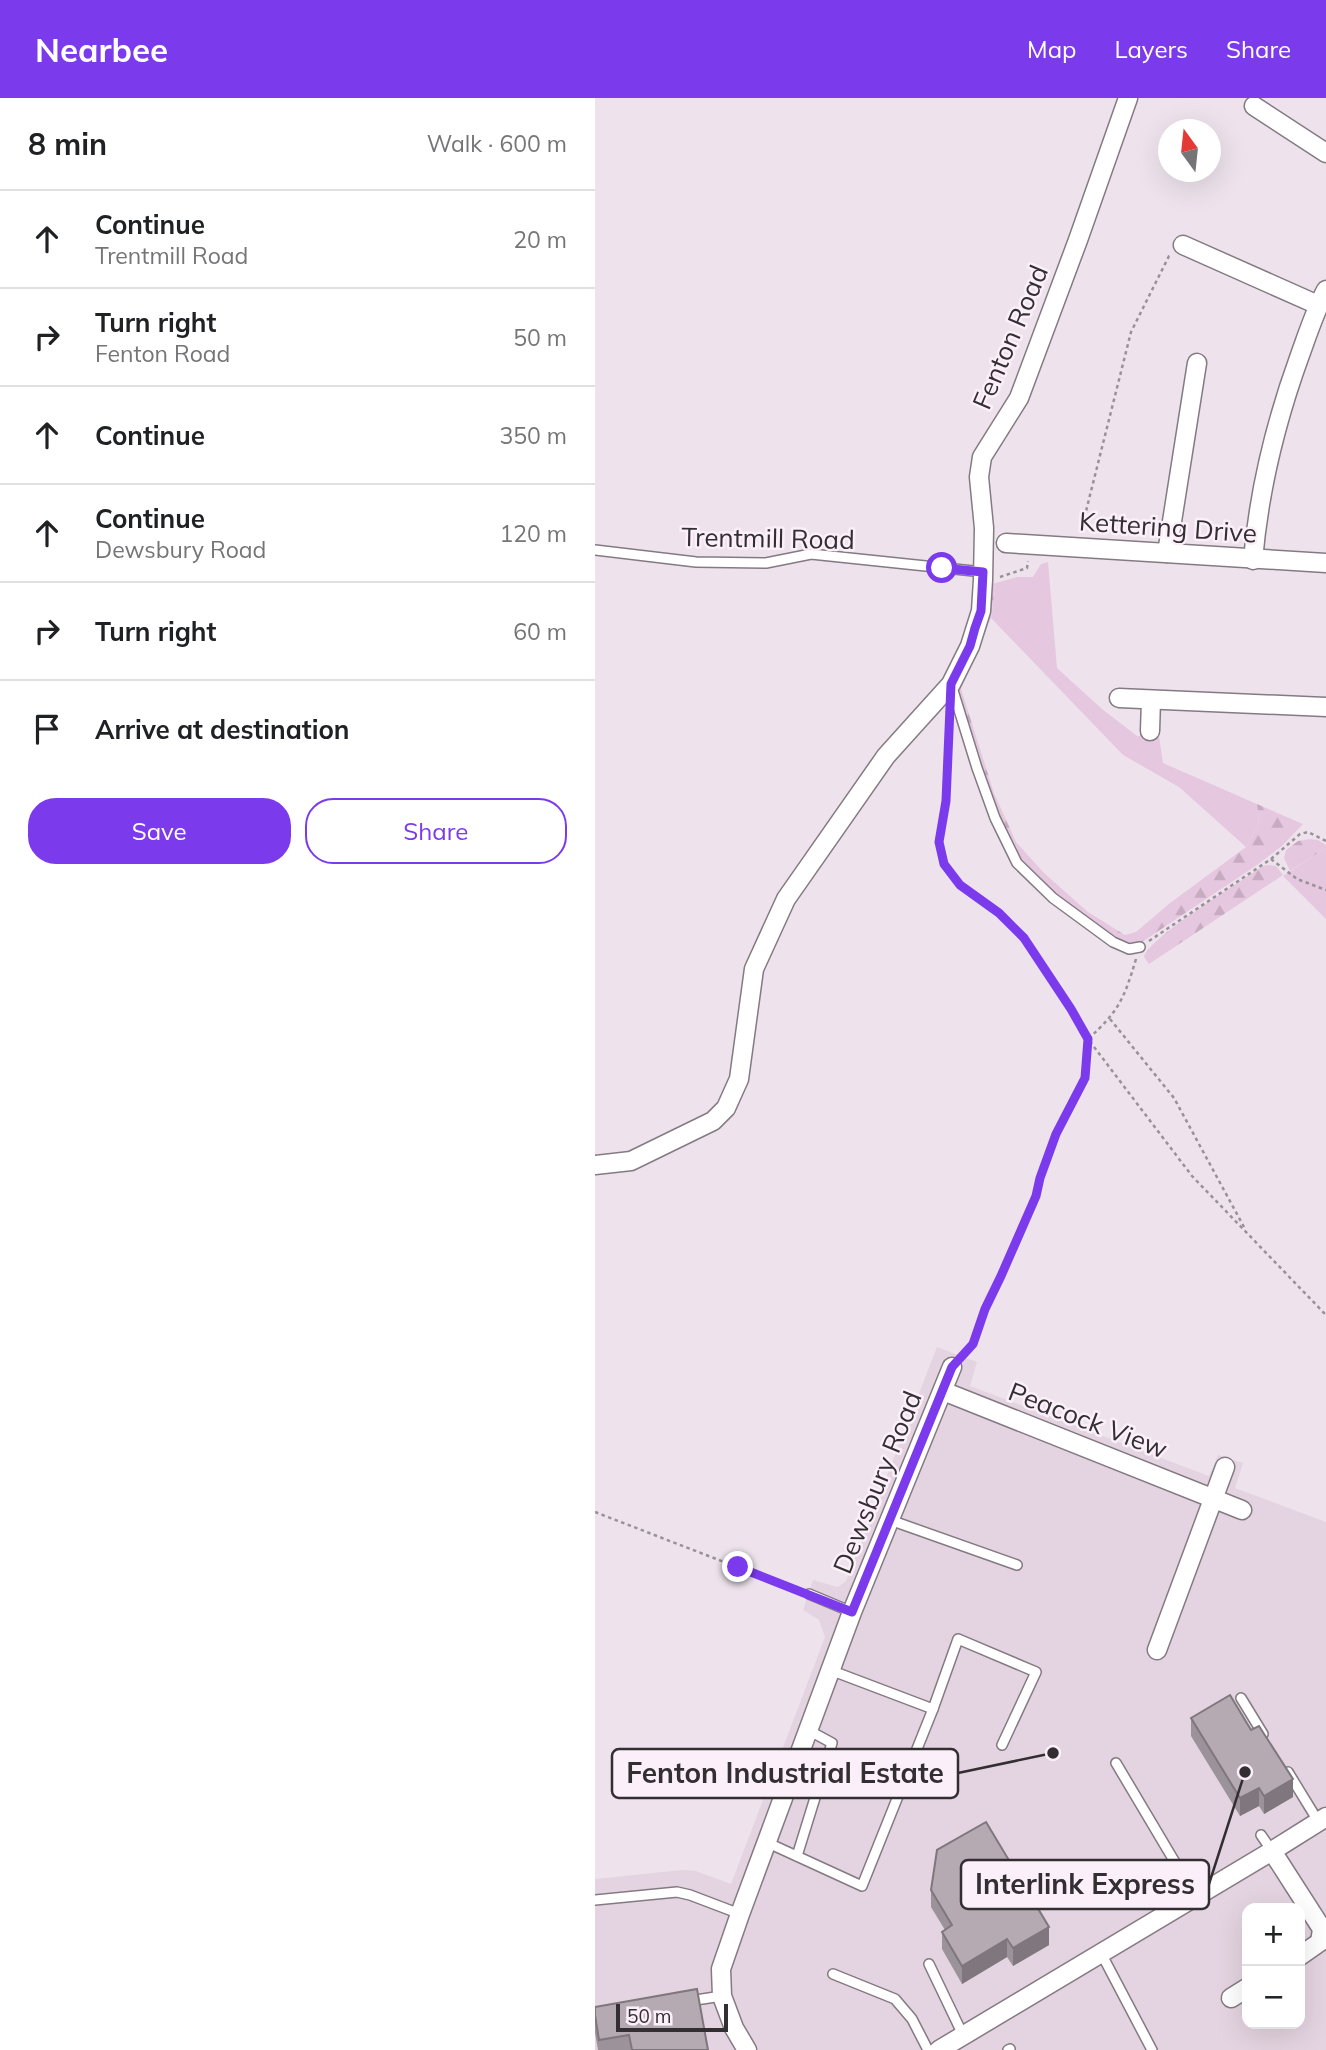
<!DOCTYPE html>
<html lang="en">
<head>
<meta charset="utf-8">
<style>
  body { margin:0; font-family:Mulish,sans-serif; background:#f2f2f2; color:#202124 }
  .controls { position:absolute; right:21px; bottom:21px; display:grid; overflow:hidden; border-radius:14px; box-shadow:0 7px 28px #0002 }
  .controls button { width:63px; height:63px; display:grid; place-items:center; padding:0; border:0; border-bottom:2px solid #e0e0e0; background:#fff; color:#202124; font:35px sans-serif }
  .compass { position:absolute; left:563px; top:21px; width:63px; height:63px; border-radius:50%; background:#fff; box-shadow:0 7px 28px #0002; rotate:345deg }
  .scale { position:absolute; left:21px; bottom:18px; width:112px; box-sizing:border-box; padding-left:7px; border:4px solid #322e31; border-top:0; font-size:19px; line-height:24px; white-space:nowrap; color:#322e31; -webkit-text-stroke:5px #fbf0f9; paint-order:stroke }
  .stop { position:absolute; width:21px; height:21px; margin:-16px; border:5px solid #7c3aed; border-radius:50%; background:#fff }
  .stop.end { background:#7c3aed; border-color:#fff; box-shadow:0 2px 7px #0008 }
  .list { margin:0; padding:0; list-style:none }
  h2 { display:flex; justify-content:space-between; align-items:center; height:91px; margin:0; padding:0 28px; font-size:30px }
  h2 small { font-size:23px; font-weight:400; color:#757577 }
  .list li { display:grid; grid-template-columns:46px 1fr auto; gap:21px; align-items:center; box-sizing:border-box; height:98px; padding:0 28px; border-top:2px solid #e0e0e0 }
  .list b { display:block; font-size:26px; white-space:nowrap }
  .list p { margin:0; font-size:23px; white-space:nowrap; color:#757577 }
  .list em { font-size:23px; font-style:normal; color:#757577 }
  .actions { display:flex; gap:14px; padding:21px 28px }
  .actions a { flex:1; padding:16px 0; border:2px solid #7c3aed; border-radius:28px; text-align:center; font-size:24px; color:#7c3aed }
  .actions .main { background:#7c3aed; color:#fff }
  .icon { flex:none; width:38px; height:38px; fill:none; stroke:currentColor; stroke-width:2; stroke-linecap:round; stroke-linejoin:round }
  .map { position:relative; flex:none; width:731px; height:1952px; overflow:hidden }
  header { display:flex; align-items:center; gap:42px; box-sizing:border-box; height:98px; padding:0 35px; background:#7c3aed; color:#fff }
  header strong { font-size:33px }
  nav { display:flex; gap:38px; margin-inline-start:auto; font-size:24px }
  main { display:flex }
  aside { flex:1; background:#fff }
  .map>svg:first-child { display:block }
  .built { fill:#e4d4e1; fill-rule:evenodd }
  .green { fill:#e6c7e0 }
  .forest { fill:url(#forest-firs) }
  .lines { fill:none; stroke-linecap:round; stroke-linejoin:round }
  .lane-casing { stroke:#847a82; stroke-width:12 }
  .street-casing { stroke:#847a82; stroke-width:21 }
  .path { stroke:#999198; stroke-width:2.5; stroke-dasharray:3.5 3.5; stroke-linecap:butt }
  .lane { stroke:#fff; stroke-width:9 }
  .street { stroke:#fff; stroke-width:18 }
  .wall { fill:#9c9299 }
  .shaded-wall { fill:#7f777d }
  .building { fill:#b5aab2; stroke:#7f777d; stroke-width:2 }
  .route { stroke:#7c3aed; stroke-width:9 }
  .labels { text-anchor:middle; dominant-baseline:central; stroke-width:5; stroke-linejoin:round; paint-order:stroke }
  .street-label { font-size:26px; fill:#322e31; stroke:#fbf0f9 }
  .leader { fill:none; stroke:#322e31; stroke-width:2.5 }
  .callout-dot { fill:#322e31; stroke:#fbf0f9; stroke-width:2.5 }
  .callout { fill:#fbf0f9; stroke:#322e31; stroke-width:2.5 }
  .callout-label { font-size:28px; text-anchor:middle; font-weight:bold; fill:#322e31 }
</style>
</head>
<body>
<header>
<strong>Nearbee</strong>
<nav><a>Map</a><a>Layers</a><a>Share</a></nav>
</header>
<main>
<aside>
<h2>8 min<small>Walk · 600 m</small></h2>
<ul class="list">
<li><svg class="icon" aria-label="ahead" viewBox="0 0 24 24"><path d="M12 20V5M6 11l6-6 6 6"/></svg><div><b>Continue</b><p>Trentmill Road</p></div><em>20 m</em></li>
<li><svg class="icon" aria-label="right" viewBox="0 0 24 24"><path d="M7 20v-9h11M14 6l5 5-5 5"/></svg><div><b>Turn right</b><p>Fenton Road</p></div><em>50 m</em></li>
<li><svg class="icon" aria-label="ahead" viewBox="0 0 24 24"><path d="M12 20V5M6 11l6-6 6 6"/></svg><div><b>Continue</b></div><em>350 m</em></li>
<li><svg class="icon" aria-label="ahead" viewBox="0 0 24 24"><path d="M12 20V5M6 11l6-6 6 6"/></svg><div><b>Continue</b><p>Dewsbury Road</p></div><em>120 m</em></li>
<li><svg class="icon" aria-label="right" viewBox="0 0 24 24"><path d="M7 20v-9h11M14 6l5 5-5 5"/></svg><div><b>Turn right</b></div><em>60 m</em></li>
<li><svg class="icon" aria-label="arrive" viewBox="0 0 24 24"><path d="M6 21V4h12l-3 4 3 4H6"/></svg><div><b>Arrive at destination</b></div></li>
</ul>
<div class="actions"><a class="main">Save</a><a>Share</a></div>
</aside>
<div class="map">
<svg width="731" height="1952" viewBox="0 0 731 1952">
  <defs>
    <pattern id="forest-firs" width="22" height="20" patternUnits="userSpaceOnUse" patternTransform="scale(1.75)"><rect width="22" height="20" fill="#e6c7e0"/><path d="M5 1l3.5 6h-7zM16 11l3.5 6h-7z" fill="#c6abc1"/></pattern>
  </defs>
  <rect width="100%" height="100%" fill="#eee3ec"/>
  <path class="built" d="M342 1249 382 1264 375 1288 614 1378 623 1357 648 1365 640 1390 731 1424V1952H0V1781L87 1772 101 1773 136 1786 230 1539 224 1522 208 1512 218 1482 243 1489 251 1483ZM652 1810H705V1926H652Z"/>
  <g class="green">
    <path d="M453 464 462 570 507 611 542 638H564L568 665 662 706 664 726 651 749 584 689 528 657 396 520 401 485 422 479H438L446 466Z"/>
    <path d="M731 750V821L688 778Z"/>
  </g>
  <g class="forest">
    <path d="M401 485 396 520 366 591 399 695 421 744 449 775 493 814 530 837 541 834 575 805 651 749 664 726 662 706 708 726 687 748 662 767 544 846 531 845 509 836 459 797 433 769 416 747 400 710 361 594 396 486Z"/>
    <path d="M714 741 723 742 731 747V750L695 773 689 760 691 752 703 743Z"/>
    <path d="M673 767 681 768 688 777 554 866 549 859C554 839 647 783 668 768Z"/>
  </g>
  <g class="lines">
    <g class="lane-casing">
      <g id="lane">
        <path d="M0 452 101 464 171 465 216 456 388 474"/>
        <path d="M356 586 382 670 400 720 422 765 458 800 518 844 534 851 545 849"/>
        <path d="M295 1422 422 1467"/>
        <path d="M214 1496 257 1514"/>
        <path d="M235 1572 338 1611 363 1541 441 1574 407 1647"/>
        <path d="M646 1600 668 1636"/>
        <path d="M521 1665 600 1798"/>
        <path d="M693 1674 723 1723"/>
        <path d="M666 1737 677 1753"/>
        <path d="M171 1744 267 1788 338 1611"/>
        <path d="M202 1758 237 1645 213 1632"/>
        <path d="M0 1802 82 1794 95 1797 145 1816"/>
        <path d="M506 1855 557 1952"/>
        <path d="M334 1866 368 1937"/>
        <path d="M238 1876 300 1901 317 1921 333 1952"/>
        <path d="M94 1903 127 1898"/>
        <path d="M413 1952 415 1951"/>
      </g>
    </g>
    <g class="street-casing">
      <g id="street">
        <path d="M659 8 731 55"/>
        <path d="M588 147 723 207"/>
        <path d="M411 445 731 465"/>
        <path d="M572 455 602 265"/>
        <path d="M658 462C664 392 681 323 705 257 713 235 720 213 731 192"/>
        <path d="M524 600 731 609"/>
        <path d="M555 633 556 602"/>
        <path d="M0 1067 36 1063 118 1023 131 1010 144 981 159 871 191 801 291 658 356 586 375 548 386 513 388 482 389 430 384 379 387 359 424 300 483 142 533 0"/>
        <path d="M348 1293 647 1412"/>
        <path d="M562 1552 630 1369"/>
        <path d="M677 1753 727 1831 725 1844 705 1858"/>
        <path d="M636 1900 652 1890"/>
        <path d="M152 1952 139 1930 127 1898 126 1871 145 1816 257 1514 357 1269"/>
        <path d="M344 1952 677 1753 731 1719"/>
      </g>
    </g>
    <g class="path">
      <path d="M486 433 536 234 574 158 577 156"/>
      <path d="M405 479 432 470 433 463"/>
      <path d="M354 621 351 703 343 745 349 766 365 787 404 815 429 840 476 910 493 941 490 980 461 1036 445 1080 441 1098 406 1178 390 1211 378 1246 367 1259"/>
      <path d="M676 761 705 736 713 734 731 743"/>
      <path d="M554 843 676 761 702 781 731 792"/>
      <path d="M541 861C529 901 524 913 493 941L597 1078 731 1217"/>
      <path d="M515 921 579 1000 649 1129"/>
      <path d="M0 1414 204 1493"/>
    </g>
    <use href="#lane" class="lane"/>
    <use href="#street" class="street"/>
  </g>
  <g class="wall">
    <path d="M596 1620 656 1632 698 1699 669 1716 664 1708 645 1718 596 1638Z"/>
    <path d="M336 1792 454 1847 418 1868 412 1859 367 1886 347 1851V1834L350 1832 336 1809Z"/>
    <path d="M0 1909 113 1952H3L0 1935Z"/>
  </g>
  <g class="shaded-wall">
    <path d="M698 1681V1699L669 1716V1698Z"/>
    <path d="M664 1690V1708L645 1718V1700Z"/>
    <path d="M454 1829V1847L418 1868V1850Z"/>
    <path d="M412 1841V1859L367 1886V1868Z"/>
  </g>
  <g class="building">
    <path d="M635 1597 656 1632 664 1628 698 1681 669 1698 664 1690 645 1700 596 1620Z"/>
    <path d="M391 1724 454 1829 418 1850 412 1841 367 1868 347 1834 357 1827 336 1792 342 1752Z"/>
    <path d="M102 1891 113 1952H37L34 1937 4 1942 0 1917V1909Z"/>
  </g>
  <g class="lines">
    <path class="route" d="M143 1469 257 1514 357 1269 378 1246 390 1211 406 1178 441 1098 445 1080 461 1036 490 980 493 941 476 911 429 840 404 815 365 787 349 766 344 744 351 703 356 586 375 548 380 530 386 513 388 474 347 470"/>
  </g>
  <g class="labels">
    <g class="street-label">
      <text transform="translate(415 239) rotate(-67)">Fenton Road</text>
      <text transform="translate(573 429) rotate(4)">Kettering Drive</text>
      <text transform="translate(173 440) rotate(1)">Trentmill Road</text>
      <text transform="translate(493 1322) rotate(21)">Peacock View</text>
      <text transform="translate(282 1384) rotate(-68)">Dewsbury Road</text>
    </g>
  </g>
  <path class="leader" d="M458 1655L363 1675M650 1674L614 1786"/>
  <g class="callout-dot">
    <circle cx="458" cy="1655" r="7"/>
    <circle cx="650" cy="1674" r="7"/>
  </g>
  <g class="callout">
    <rect x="17" y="1651" width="346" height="49" rx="7"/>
    <rect x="366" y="1762" width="248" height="49" rx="7"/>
  </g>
  <g class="callout-label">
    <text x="190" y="1685">Fenton Industrial Estate</text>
    <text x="490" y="1796">Interlink Express</text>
  </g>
</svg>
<div class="controls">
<button>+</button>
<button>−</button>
</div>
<svg class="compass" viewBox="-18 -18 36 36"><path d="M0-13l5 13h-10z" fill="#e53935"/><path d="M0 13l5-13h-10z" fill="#757577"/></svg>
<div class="scale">50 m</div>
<div class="stop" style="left:347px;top:470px"></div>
<div class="stop end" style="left:143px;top:1469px"></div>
</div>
</main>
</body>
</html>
